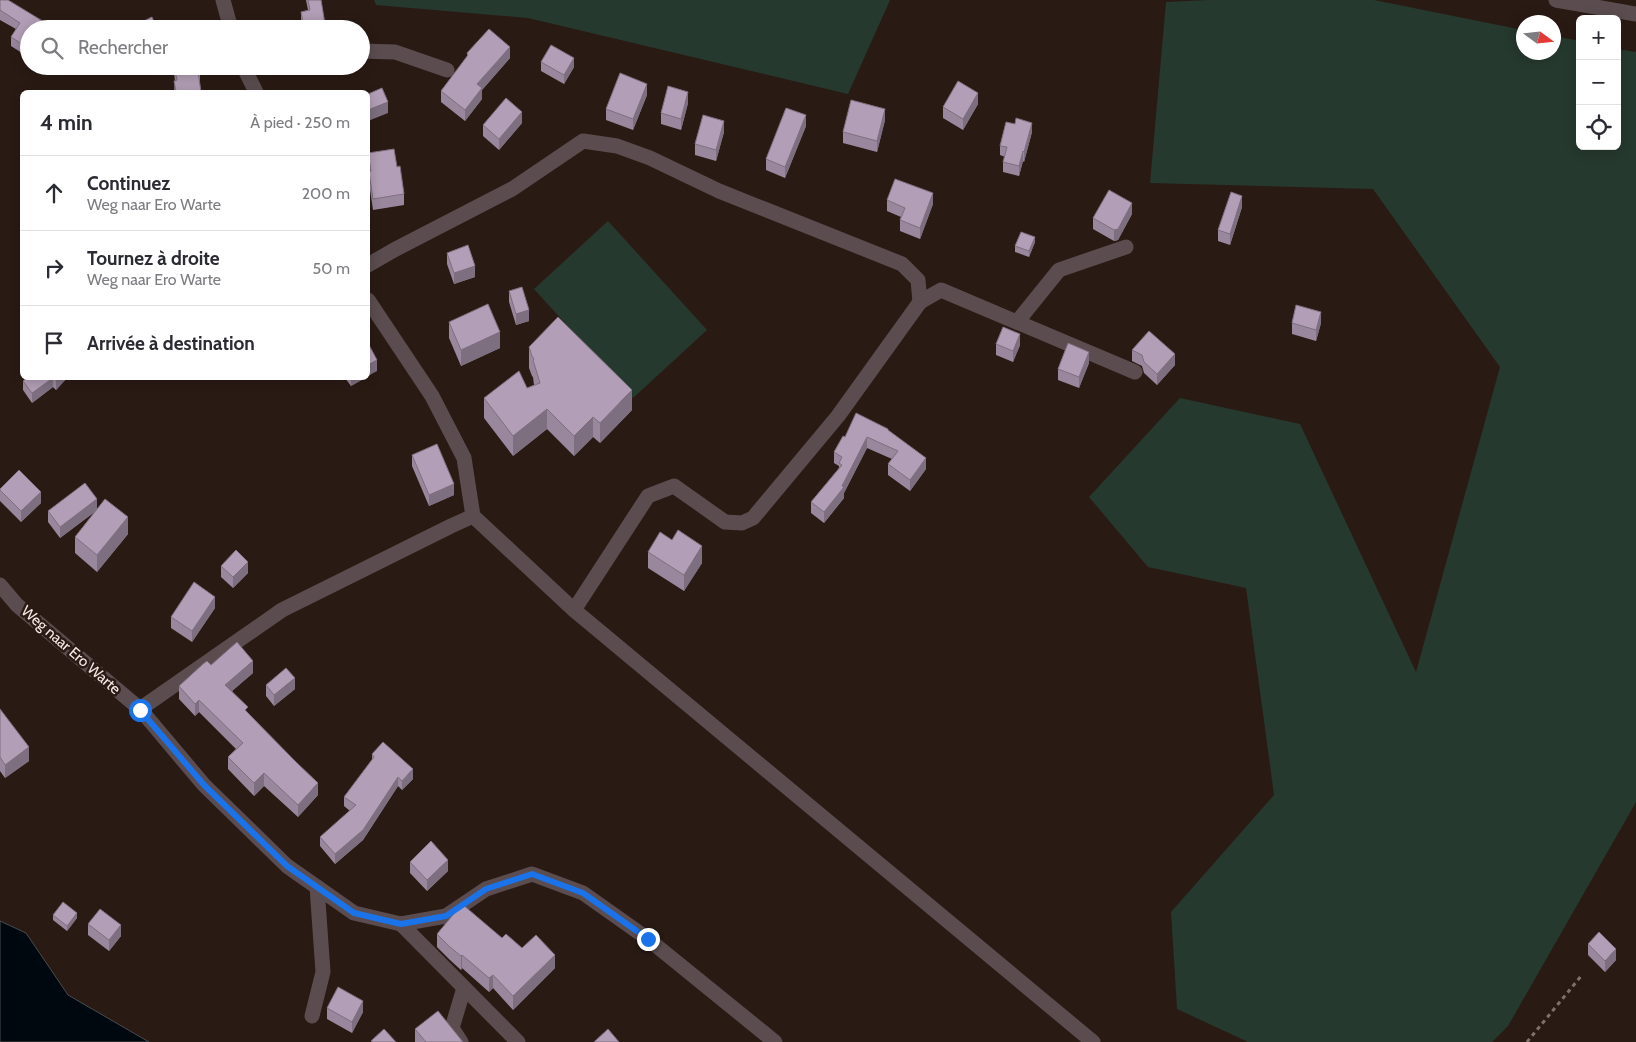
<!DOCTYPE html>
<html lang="fr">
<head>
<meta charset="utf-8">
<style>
  body { margin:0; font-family:Cabin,sans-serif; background:#f2f2f3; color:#2b2b33 }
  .controls { position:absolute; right:15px; top:15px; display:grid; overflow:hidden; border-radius:8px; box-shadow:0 2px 12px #0003 }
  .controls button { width:45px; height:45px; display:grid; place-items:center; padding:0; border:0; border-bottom:1px solid #e1e1e2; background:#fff; color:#2b2b33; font:25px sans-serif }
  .compass { position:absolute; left:1516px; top:15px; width:45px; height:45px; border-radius:50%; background:#fff; box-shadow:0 2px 12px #0003; rotate:105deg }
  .stop { position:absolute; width:15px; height:15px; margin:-11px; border:4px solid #1a73e8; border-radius:50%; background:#fff }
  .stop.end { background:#1a73e8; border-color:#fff; box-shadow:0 1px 5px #0008 }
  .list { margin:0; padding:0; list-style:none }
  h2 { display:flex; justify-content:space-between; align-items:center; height:65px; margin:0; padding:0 20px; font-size:21px }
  h2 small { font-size:16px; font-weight:400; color:#7c7c81 }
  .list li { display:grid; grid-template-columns:32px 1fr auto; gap:15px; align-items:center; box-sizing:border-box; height:75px; padding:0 20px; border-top:1px solid #e1e1e2 }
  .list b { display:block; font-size:19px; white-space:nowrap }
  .list p { margin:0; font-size:16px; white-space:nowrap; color:#7c7c81 }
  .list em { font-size:16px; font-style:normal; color:#7c7c81 }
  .icon { flex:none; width:28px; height:28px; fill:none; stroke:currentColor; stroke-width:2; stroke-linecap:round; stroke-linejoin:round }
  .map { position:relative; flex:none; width:1636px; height:1042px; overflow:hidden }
  .search { position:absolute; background:#fff; box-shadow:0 2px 12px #0003; left:20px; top:20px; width:350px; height:55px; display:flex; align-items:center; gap:12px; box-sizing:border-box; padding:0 18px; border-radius:28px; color:#7c7c81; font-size:19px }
  .panel { position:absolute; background:#fff; box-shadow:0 2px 12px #0003; left:20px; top:90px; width:350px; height:290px; border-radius:8px }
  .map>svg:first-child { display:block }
  .green { fill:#26392e }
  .water { fill:#00080f; stroke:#494c4f }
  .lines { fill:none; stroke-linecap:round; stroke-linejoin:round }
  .path { stroke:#7f726c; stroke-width:3; stroke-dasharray:4 4; stroke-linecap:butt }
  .minor { stroke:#5b4d4f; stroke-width:15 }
  .wall { fill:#99889d }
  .shaded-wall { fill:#7d6f7f }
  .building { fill:#b29eb6; stroke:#7d6f7f }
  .route { stroke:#1a73e8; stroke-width:6 }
  .labels { text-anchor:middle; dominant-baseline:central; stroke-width:5; stroke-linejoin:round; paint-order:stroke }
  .street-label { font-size:15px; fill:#f4e9e4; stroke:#2a1a14 }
</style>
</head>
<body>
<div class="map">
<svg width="1636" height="1042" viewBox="0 0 1636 1042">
  <rect width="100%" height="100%" fill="#2a1a14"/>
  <g class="green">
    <path d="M374 0H890L848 94 528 18 376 5Z"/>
    <path d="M1209 0H1374L1523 30 1524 52H1554V36L1580 41V146H1617V49L1636 52V802L1508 1026 1492 1042H1248L1177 1009 1171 912 1274 795 1246 588 1148 567 1089 497 1180 398 1300 424 1416 672 1500 367 1373 189 1150 183 1166 2Z"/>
    <path d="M608 221 707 330 633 398 534 289Z"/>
  </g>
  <path class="water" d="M0 921 26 933 68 995 149 1042H0Z"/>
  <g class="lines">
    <path class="path" d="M1527 1042 1582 975"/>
    <g class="minor">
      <path d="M223 0 231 29"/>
      <path d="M1556 0 1636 14"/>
      <path d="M361 51 395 52 447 70"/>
      <path d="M243 66 256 92"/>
      <path d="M368 265 394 250 512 189 583 141 617 146 650 158 719 191 902 264 918 280 920 302 941 290 1135 372"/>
      <path d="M368 300 432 396 464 458 473 516 574 610 1093 1042"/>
      <path d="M1017 322 1059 270 1126 247"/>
      <path d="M0 585 17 605 140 709 204 785 287 866 354 913 401 924 446 916 486 889 532 874 583 893 648 939 775 1042"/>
      <path d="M574 610 648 496 674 486 725 522 742 523 753 518 838 416 920 302"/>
      <path d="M140 709 282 610 451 526 473 516"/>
      <path d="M401 924 518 1042"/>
      <path d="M312 1016 323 972 317 887"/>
      <path d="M461 1042 452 1028 464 988"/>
    </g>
  </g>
  <g class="wall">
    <path d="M0 0 29 29V50L25 55 11 46V37L16 29 0 20Z"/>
    <path d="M306 0H321L325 24V29H302L301 22V12L308 10Z"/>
    <path d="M467 53 510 58 482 90V99L465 121 441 102V91L467 57Z"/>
    <path d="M541 62 574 67 564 84 541 71Z"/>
    <path d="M173 66H200V82H199L201 92H174L175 81Z"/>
    <path d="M647 95 633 130 606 120V109Z"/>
    <path d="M688 103 681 130 661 124V113Z"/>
    <path d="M978 104 963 130 943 118V107Z"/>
    <path d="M885 120 877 152 843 143V132Z"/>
    <path d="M522 123 499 150 483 136V125Z"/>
    <path d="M806 126 785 178 766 170V159Z"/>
    <path d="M724 132 716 161 695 155V144Z"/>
    <path d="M1032 132 1024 162 1023 161 1019 176 1003 172V162L1005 157 1000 155V146Z"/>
    <path d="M368 153 404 194V205L373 210 369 183Z"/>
    <path d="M887 200 933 204 920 239 900 231V220L901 217 887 211Z"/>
    <path d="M1242 207 1230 245 1218 241V230Z"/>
    <path d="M1132 214 1118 240 1114 241 1093 229V218Z"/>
    <path d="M1035 242 1029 257 1015 252V246Z"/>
    <path d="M447 253 475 277 454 284 447 264Z"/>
    <path d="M509 291 529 321 516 325 509 302Z"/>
    <path d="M449 322 500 348 461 366 449 338Z"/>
    <path d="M1292 323H1321L1316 341 1292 334Z"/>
    <path d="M996 344 1020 345 1013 362 996 355Z"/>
    <path d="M529 347 632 410 600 443 593 437 574 456 547 429 513 456 484 418V398L527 388 534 385 533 377 532 376 529 368Z"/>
    <path d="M1132 350 1175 365 1157 385 1144 373 1142 366 1132 361Z"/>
    <path d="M1089 363 1079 388 1058 380V369Z"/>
    <path d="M27 378H67L56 390 53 387 32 403 23 390V381Z"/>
    <path d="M345 378H365L351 386Z"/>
    <path d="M888 431 926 469 910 491 888 475V464L892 459 867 448 844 493V498L824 523 811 513V502L839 468V466L834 463V452L845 437Z"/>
    <path d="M412 455 454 495 429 506 412 466Z"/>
    <path d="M0 489 41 503 21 522 0 501Z"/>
    <path d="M97 509 128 534 97 572 75 553V537L96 511 60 538 48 522V511Z"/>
    <path d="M648 552 702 563 684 591 648 568Z"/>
    <path d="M221 566 248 573 233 588 221 577Z"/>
    <path d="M215 608 192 642 171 628V617Z"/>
    <path d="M211 665 253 673 232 691 248 713 318 795 298 817 264 786 254 796 228 769V757L236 749 199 712 195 716 179 699V686Z"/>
    <path d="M266 685 295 689 274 706 266 696Z"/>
    <path d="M0 709 29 761 5 778 0 771Z"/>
    <path d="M372 754 413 779 402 790 398 786 363 840 335 864 320 846V837L350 811 344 806V797L372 760Z"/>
    <path d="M410 862 448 871 427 891 410 873Z"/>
    <path d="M53 915 77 918 67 931 53 920Z"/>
    <path d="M88 924 121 936 109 951 88 935Z"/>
    <path d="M437 934 502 938 522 948 555 968 513 1010 493 988 489 992 462 968 461 970 450 960 437 947Z"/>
    <path d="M1588 944 1616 960 1605 972 1588 955Z"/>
    <path d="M327 1008 363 1012 352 1033 327 1019Z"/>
    <path d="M415 1029 463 1042H415Z"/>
  </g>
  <g class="shaded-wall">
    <path d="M28 41V50L25 55V46Z"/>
    <path d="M510 47V58L482 90V99L465 121V110L477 84Z"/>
    <path d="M574 58V67L564 84V75Z"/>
    <path d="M140 66H150L140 71Z"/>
    <path d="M647 84V95L633 130V119Z"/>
    <path d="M688 92V103L681 130V119Z"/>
    <path d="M978 93V104L963 130V119Z"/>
    <path d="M388 102V113L368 121V110Z"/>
    <path d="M885 109V120L877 152V141Z"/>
    <path d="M522 112V123L499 150V139Z"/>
    <path d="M806 115V126L785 178V167Z"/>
    <path d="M724 121V132L716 161V150Z"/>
    <path d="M1032 123V132L1024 162V152Z"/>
    <path d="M1023 151V161L1019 176V166Z"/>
    <path d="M933 193V204L920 239V228Z"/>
    <path d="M1242 196V207L1230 245V234Z"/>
    <path d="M1132 203V214L1118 240 1114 241V230Z"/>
    <path d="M1035 237V242L1029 257V251Z"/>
    <path d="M475 266V277L454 284V273Z"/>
    <path d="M529 310V321L516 325V314Z"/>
    <path d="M1321 312V323L1316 341V330Z"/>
    <path d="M500 332V348L461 366V350Z"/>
    <path d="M1020 334V345L1013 362V351Z"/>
    <path d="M1089 352V363L1079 388V377Z"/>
    <path d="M1175 354V365L1157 385V374Z"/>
    <path d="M377 360V371L368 376V365Z"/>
    <path d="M53 378V387L32 403V393Z"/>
    <path d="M58 378H67L56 390V380Z"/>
    <path d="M351 378H365L351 386Z"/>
    <path d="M632 390V410L600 443V423Z"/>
    <path d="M547 409V429L513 456V436Z"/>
    <path d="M593 417V437L574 456V436Z"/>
    <path d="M867 437V448L844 493V498L824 523V512L842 486Z"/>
    <path d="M926 458V469L910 491V480Z"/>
    <path d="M454 484V495L429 506V495Z"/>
    <path d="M41 492V503L21 522V511Z"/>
    <path d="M97 499V510L60 538V527Z"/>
    <path d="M128 517V534L97 572V555Z"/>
    <path d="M702 546V563L684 591V575Z"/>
    <path d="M248 562V573L233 588V577Z"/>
    <path d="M215 597V608L192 642V631Z"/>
    <path d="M253 661V673L225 697V685Z"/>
    <path d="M295 678V689L274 706V695Z"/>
    <path d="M199 700V712L195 716V704Z"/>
    <path d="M29 747V761L5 778V765Z"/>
    <path d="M413 769V779L402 790V781Z"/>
    <path d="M264 773V786L254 796V783Z"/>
    <path d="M398 777V786L363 840 335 864V854Z"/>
    <path d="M318 783V795L298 817V805Z"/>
    <path d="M448 860V871L427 891V880Z"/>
    <path d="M77 913V918L67 931V926Z"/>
    <path d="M121 925V936L109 951V940Z"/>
    <path d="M1616 949V960L1605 972V961Z"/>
    <path d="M462 955V968L461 970V956Z"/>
    <path d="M555 955V968L513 1010V996Z"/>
    <path d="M493 975V988L489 992V978Z"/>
    <path d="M363 1001V1012L352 1033V1022Z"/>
  </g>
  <g class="building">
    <path d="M0 0H8L54 28 53 29H29V41L25 46 11 37 20 23 0 10Z"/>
    <path d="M308 0H321L325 24 304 28 301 12 310 10Z"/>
    <path d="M152 17 157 29H127Z"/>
    <path d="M489 29 510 47 477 84 482 88 465 110 441 91 468 55 467 53Z"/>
    <path d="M551 45 574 58 564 75 541 62Z"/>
    <path d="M174 66H200V71H198L201 92H176L174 81 177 80Z"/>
    <path d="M620 73 647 84 633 119 606 109Z"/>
    <path d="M958 81 978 93 963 119 943 107Z"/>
    <path d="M668 86 688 92 681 119 661 113Z"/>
    <path d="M382 88 388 102 368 110V94Z"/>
    <path d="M506 98 522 112 499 139 483 125Z"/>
    <path d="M851 100 885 109 877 141 843 132Z"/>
    <path d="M786 108 806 115 785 167 766 159Z"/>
    <path d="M703 115 724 121 716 150 695 144Z"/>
    <path d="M1016 118 1032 123 1024 152 1023 151 1019 166 1003 162 1007 147 1000 146 1006 122 1015 124Z"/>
    <path d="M394 149 397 167 400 166 404 194 373 199 369 172 371 171 368 153Z"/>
    <path d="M895 179 933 193 920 228 900 220 905 208 887 200Z"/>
    <path d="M1109 190 1132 203 1118 229 1114 230 1093 218Z"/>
    <path d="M1231 192 1242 196 1230 234 1218 230Z"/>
    <path d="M1021 232 1035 237 1029 251 1015 246Z"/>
    <path d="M468 245 475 266 454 273 447 253Z"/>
    <path d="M522 287 529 310 516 314 509 291Z"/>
    <path d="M488 304 500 332 461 350 449 322Z"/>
    <path d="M1296 305 1321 312 1316 330 1292 323Z"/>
    <path d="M558 317 632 390 600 423 593 417 574 436 547 409 513 436 484 398 519 371 527 388 540 383 533 360 534 359 532 356 529 347Z"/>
    <path d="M1003 327 1020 334 1013 351 996 344Z"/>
    <path d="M1149 331 1175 354 1157 374 1144 362 1142 355 1132 350Z"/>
    <path d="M368 343 377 360 368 365Z"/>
    <path d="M1068 343 1089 352 1079 377 1058 369Z"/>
    <path d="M27 378H53L32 393 23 381Z"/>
    <path d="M856 413 888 429V430L926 458 910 480 888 464 898 451 867 437 842 486 844 487 824 512 811 502 842 465 839 463 842 457 834 452 843 436 845 437Z"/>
    <path d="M437 444 454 484 429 495 412 455Z"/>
    <path d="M19 470 41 492 21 511 0 490V489Z"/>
    <path d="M85 483 97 499 60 527 48 511Z"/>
    <path d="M105 499 128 517 97 555 75 537Z"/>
    <path d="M678 530 702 546 684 575 648 552 660 532 672 540Z"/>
    <path d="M236 550 248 562 233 577 221 566Z"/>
    <path d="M194 582 215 597 192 631 171 617Z"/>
    <path d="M237 642 253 661 225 685 248 707 245 710 296 762 318 783 298 805 264 773 254 783 228 757 243 743 199 700 195 704 179 686 203 664 207 661 211 665Z"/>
    <path d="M286 668 295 678 274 695 266 685Z"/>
    <path d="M0 709 29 747 5 765 0 757Z"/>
    <path d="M383 742 413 769 402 781 398 777 363 830 335 854 320 837 356 805 344 797 374 757 372 754Z"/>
    <path d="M431 841 448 860 427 880 410 862Z"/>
    <path d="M63 902 77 913 67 926 53 915Z"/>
    <path d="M462 904 502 938 506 934 522 948 536 935 555 955 513 996 493 975 489 978 462 955 461 956 450 947 437 934Z"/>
    <path d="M100 909 121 925 109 940 88 924Z"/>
    <path d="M1599 932 1616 949 1605 961 1588 944Z"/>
    <path d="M338 987 363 1001 352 1022 327 1008Z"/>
    <path d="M438 1011 463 1042H426L415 1029Z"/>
    <path d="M384 1029 396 1042H373L371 1041Z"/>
    <path d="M608 1029 619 1042H594Z"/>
  </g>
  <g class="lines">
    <path class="route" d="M140 710 204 785 287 866 354 913 401 924 446 916 486 889 532 874 583 893 648 939"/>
  </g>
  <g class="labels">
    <g class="street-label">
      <text transform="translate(71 650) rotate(41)">Weg naar Ero Warte</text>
    </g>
  </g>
</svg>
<div class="controls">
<button>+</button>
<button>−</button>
<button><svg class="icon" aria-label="locate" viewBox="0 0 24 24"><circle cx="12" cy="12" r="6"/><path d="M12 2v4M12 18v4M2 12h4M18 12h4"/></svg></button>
</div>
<svg class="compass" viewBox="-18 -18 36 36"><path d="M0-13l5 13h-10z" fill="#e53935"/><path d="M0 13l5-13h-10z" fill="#7c7c81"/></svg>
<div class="stop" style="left:140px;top:710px"></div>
<div class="stop end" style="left:648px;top:939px"></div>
<div class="search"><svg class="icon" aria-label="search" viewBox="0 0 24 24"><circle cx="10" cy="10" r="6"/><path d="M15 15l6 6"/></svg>Rechercher</div>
<section class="panel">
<h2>4 min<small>À pied · 250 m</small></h2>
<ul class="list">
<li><svg class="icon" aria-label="ahead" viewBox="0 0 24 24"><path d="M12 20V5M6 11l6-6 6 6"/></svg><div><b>Continuez</b><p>Weg naar Ero Warte</p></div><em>200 m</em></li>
<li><svg class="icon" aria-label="right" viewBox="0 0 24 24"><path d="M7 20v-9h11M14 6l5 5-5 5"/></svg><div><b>Tournez à droite</b><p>Weg naar Ero Warte</p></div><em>50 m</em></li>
<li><svg class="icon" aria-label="arrive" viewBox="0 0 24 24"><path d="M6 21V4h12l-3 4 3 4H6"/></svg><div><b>Arrivée à destination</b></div></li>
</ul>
</section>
</div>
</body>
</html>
